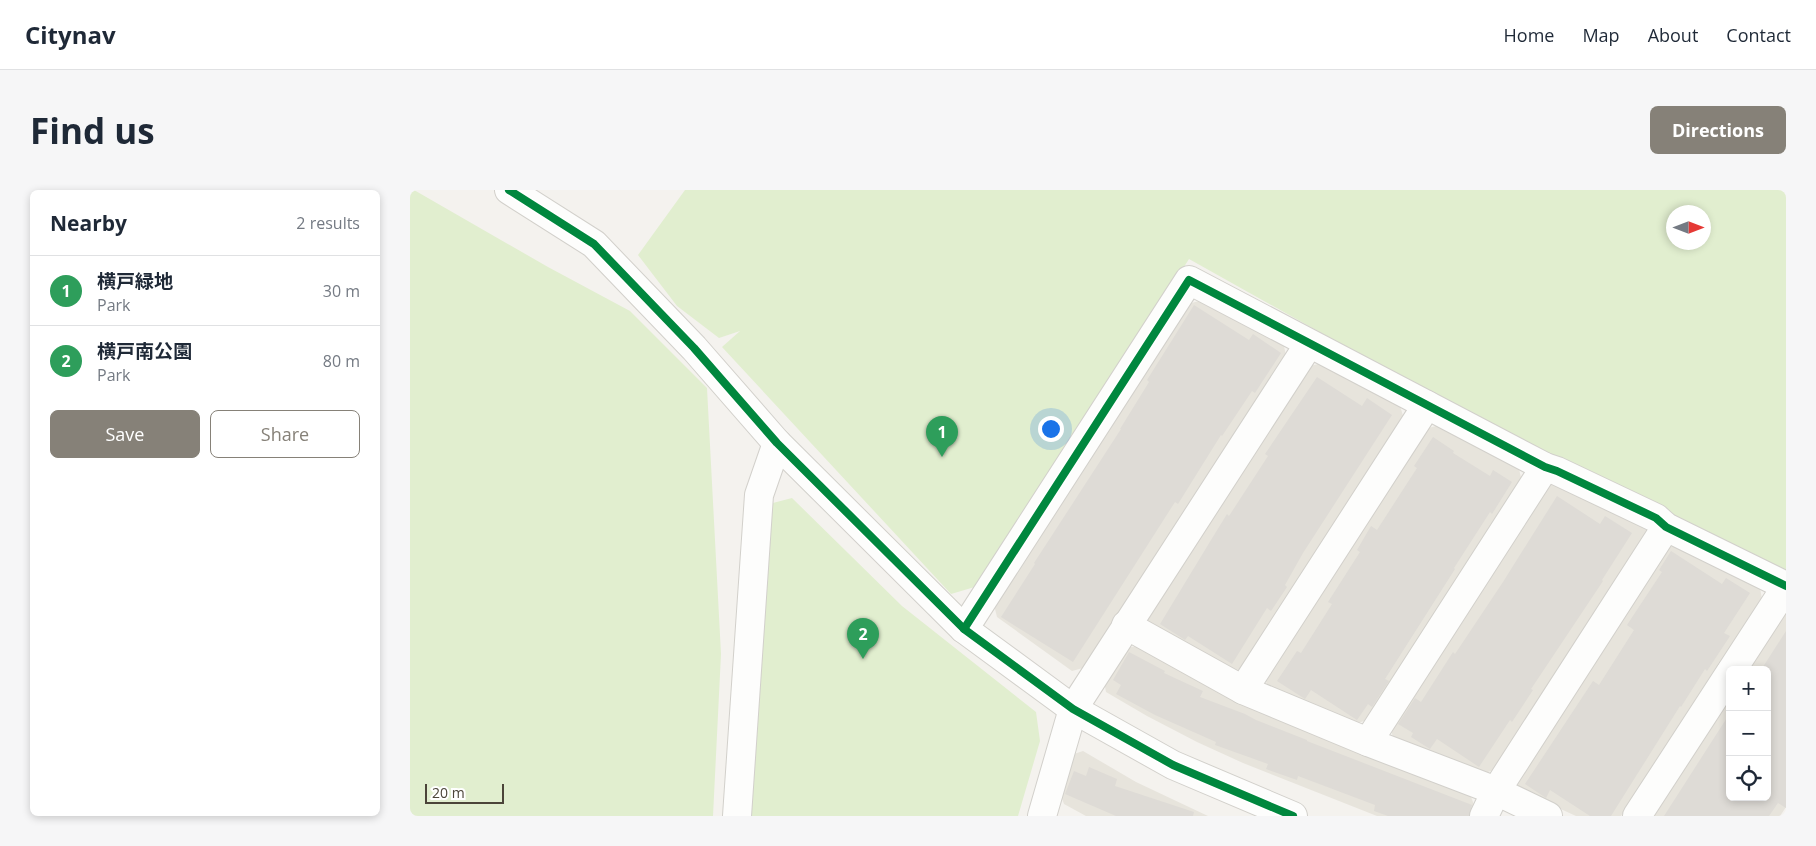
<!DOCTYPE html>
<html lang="en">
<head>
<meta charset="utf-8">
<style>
  body { margin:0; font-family:"Open Sans","Noto Sans JP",sans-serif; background:#f6f6f7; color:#1f2937 }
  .controls { position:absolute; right:15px; bottom:15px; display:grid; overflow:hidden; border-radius:8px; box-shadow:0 2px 8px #0003 }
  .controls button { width:45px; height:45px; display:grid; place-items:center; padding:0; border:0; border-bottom:1px solid #e0e1e3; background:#fff; color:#1f2937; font:25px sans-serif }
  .compass { position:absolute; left:1256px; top:15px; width:45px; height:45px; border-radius:50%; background:#fff; box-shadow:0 2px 8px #0003; rotate:90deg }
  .scale { position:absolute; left:15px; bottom:12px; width:79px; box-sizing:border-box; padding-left:5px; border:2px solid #4b4439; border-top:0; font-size:14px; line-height:18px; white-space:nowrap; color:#4b4439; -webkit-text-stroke:4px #fff; paint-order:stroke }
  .you { position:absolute; left:640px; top:238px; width:18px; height:18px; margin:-12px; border:4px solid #fff; border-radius:50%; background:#1a73e8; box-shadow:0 0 0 8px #1a73e833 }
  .badge { display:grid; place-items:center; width:32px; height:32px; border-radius:50%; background:#868178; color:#fff; font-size:16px; font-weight:700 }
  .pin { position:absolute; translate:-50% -41px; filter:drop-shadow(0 1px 2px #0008) }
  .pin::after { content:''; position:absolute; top:26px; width:18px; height:15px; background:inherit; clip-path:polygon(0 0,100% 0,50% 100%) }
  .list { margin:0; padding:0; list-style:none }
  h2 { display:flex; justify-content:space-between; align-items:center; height:65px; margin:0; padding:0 20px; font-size:21px }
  h2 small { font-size:16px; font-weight:400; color:#747a83 }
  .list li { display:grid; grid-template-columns:32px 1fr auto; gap:15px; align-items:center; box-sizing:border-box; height:70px; padding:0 20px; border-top:1px solid #e0e1e3 }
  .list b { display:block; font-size:19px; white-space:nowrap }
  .list p { margin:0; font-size:16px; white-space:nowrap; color:#747a83 }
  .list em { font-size:16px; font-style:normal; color:#747a83 }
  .actions { display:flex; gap:10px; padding:15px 20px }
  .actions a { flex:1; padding:11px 0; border:1px solid #868178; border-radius:8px; text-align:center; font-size:18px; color:#868178 }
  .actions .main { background:#868178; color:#fff }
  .icon { flex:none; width:28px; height:28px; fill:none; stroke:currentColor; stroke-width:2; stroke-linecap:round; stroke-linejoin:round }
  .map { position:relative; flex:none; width:1376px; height:626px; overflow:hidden; border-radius:8px }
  header { display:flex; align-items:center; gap:30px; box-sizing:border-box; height:70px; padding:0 25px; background:#fff; border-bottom:1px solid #e0e1e3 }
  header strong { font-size:24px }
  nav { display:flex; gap:28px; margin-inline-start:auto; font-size:18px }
  .intro { display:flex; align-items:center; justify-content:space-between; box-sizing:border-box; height:120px; padding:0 30px }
  h1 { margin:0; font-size:35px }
  .button { padding:12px 22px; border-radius:8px; background:#868178; color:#fff; font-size:18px; font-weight:700 }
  main { display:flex; gap:30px; padding:0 30px }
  aside { flex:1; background:#fff; border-radius:8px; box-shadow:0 2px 8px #0003 }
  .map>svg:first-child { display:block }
  .residential { fill:#e7e4dc }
  .green { fill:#e1eecf; fill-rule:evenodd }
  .building { fill:#dedbd6 }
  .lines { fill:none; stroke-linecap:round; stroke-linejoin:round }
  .minor-casing { stroke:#d2d0cb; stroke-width:30 }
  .minor { stroke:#fdfdfc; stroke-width:28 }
  .cycleway-casing { stroke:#fff; stroke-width:11 }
  .cycleway { stroke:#00873e; stroke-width:8 }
</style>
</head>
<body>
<header>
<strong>Citynav</strong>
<nav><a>Home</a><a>Map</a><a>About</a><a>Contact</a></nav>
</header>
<div class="intro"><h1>Find us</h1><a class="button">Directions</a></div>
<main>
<aside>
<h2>Nearby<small>2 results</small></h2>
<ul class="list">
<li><span class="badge" style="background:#2e9e5b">1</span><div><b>横戸緑地</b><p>Park</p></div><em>30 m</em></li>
<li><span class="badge" style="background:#2e9e5b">2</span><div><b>横戸南公園</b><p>Park</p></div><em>80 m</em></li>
</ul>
<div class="actions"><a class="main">Save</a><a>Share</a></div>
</aside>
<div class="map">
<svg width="1376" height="626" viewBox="0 0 1376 626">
  <rect width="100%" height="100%" fill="#f4f2ee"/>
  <g class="residential">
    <path d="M789 111 874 156 876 166 673 478 662 481 587 427 584 415 778 114Z"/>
    <path d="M908 174 990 216 994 229 832 479 821 481 739 437 736 426 897 177Z"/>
    <path d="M1026 236 1109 279 1112 292 957 530 945 534 858 498 855 488 1015 239Z"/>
    <path d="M1143 287 1241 336 1083 580 1071 585 984 550 980 537Z"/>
    <path d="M1265 356 1350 398 1352 409 1211 626H1166L1109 600 1106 589 1253 358Z"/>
    <path d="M1376 415V617L1370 626H1239L1320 501V607H1357V480H1333Z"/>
    <path d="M726 456 1060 604 1064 615 1059 626H967L833 573 787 552 737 526 696 502 694 491 713 459Z"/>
    <path d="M673 561 726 592 798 626H676L654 614 650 603 661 565Z"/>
  </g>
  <g class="green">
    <path d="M0 0H4L138 77 220 121 297 198 311 464 303 626H0Z"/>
    <path d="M275 0H1376V383L1131 266 779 69 568 396 541 404 312 157 330 141 309 148 267 116 228 65ZM1264 22H1294V52H1264Z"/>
    <path d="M382 308 492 416 626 522 630 551 608 626H336L359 314Z"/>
  </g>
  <g class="building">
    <path d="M784 115 839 150 843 144 871 163 845 203 842 201 812 246 811 245 768 314 765 312 663 472 591 427 625 374 624 373 711 239H710L739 192 737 190Z"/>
    <path d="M907 187 952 216 957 208 982 225 893 363 875 395 877 397 861 421 857 418 822 474 778 446 775 450 750 434 801 350 817 324 819 326 858 266 855 264Z"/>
    <path d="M1023 247 1044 261 1043 263 1080 286 1083 280 1102 292 1082 324 1080 322 1044 378 1045 379 975 489 979 491 962 517 958 514 947 530 901 500 895 509 867 491 887 461 891 463 922 414 918 412 950 362 947 360 961 336 967 340 1007 278 1004 276Z"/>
    <path d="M1147 306 1190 334 1195 326 1222 343 1192 390 1193 391 1121 499 1123 500 1102 532 1100 530 1069 577 1027 549 1020 559 1001 547 1003 543 988 534 1005 508 1011 512 1043 462 1045 464 1093 392Z"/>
    <path d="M1261 361 1312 394 1316 388 1340 403 1314 443 1320 446 1297 481 1295 479 1271 517 1270 516 1201 626H1180L1140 600 1136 608 1115 594 1183 491 1189 495 1224 440 1217 435 1252 382 1249 380Z"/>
    <path d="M1376 441V618L1368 613 1359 626H1254L1320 523V607H1357V480H1351Z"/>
    <path d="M719 462 755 481 754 483 793 501 790 507 835 524 846 530 897 550V551L1062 615 1059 626H978L964 621 965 615 888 586 887 590 856 579 858 574 805 555 806 552 745 525 706 504 711 495 703 490Z"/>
    <path d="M679 577 707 589 705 596 784 622 783 626H706L655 604 664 581 676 586Z"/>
  </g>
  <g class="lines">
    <g class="minor-casing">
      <g id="minor">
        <path d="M99 0 184 54 284 158 367 253 554 439 663 519 763 575 883 626"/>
        <path d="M716 435 833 500 958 552 1086 601 1138 626"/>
        <path d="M554 439 779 90 1135 277 1147 281 1246 328 1256 337 1376 396"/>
        <path d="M1322 480 1376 397"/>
        <path d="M833 500 1017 215"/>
        <path d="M958 552 1135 277"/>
        <path d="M327 626 349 305 367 253"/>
        <path d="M632 626 663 519 899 154"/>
        <path d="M1074 626 1086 601 1256 337"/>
        <path d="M1227 626 1320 483"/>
      </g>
    </g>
    <use href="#minor" class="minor"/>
    <g class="cycleway-casing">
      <g id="cycleway">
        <path d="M99 0 184 54 284 158 367 253 554 439 663 519 763 575 883 626"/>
        <path d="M554 439 779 90 1135 277 1147 281 1246 328 1256 337 1376 396"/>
      </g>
    </g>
    <use href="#cycleway" class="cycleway"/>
  </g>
</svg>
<div class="controls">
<button>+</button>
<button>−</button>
<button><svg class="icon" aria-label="locate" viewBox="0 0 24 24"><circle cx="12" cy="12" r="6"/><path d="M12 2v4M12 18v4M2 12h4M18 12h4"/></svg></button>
</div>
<svg class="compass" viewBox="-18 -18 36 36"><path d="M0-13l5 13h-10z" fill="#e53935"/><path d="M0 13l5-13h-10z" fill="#747a83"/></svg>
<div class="scale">20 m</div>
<div class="you"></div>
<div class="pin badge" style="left:532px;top:267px;background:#2e9e5b">1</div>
<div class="pin badge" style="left:453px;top:469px;background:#2e9e5b">2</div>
</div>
</main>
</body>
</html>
